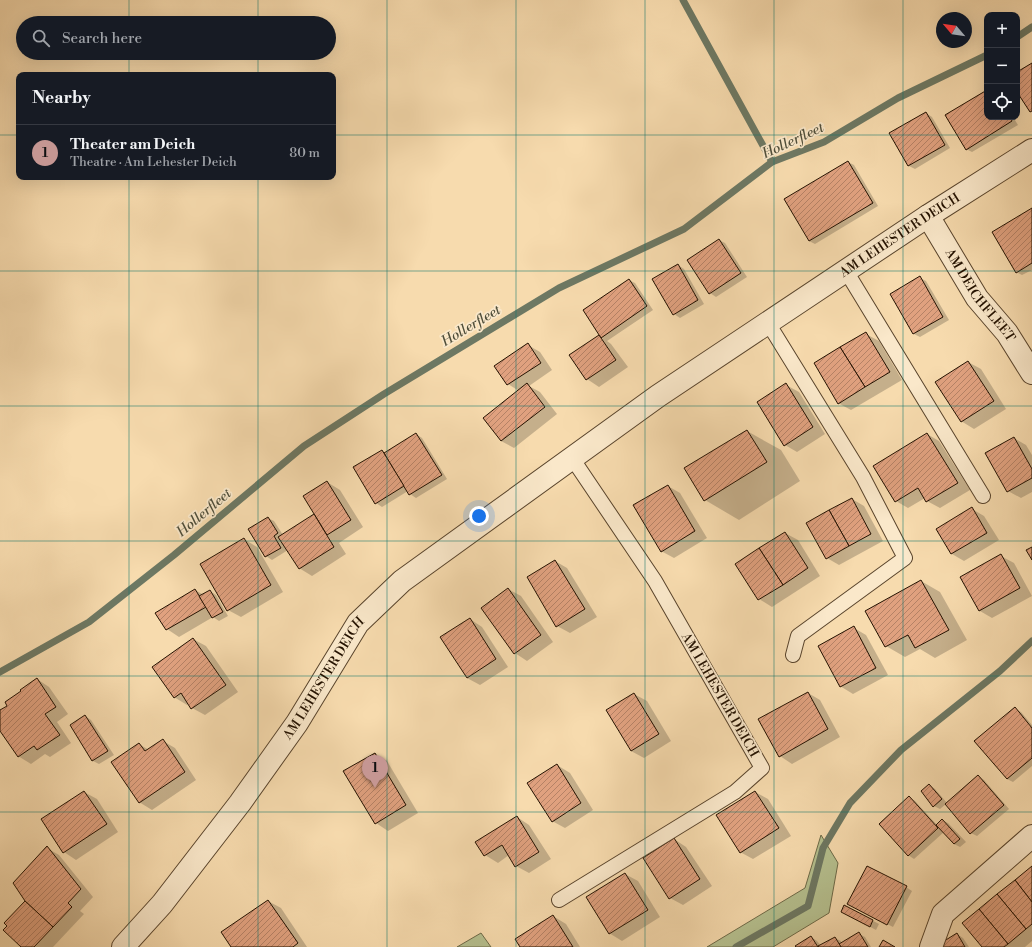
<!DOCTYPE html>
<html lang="en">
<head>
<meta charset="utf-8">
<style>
  body { margin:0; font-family:"Libre Bodoni",serif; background:#242831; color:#f1f3f6 }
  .controls { position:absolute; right:12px; top:12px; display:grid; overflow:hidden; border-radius:8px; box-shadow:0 4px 16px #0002 }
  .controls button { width:36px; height:36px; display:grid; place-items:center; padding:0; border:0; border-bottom:1px solid #363941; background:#171b24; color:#f1f3f6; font:20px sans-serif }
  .compass { position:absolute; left:936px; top:12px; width:36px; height:36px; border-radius:50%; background:#171b24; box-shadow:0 4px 16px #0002; rotate:299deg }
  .you { position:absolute; left:479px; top:516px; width:14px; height:14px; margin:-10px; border:3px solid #fff; border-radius:50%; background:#1a73e8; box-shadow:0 0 0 6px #1a73e833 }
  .badge { display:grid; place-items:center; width:26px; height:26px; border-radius:50%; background:#c59692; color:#111; font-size:13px; font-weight:700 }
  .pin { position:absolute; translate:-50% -33px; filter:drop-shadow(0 1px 2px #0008) }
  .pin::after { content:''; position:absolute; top:21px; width:14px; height:12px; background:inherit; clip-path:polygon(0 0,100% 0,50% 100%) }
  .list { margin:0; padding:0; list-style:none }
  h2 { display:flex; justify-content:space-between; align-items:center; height:52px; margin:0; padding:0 16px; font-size:17px }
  h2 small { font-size:13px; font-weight:400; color:#9ea1a6 }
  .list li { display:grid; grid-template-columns:26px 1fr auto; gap:12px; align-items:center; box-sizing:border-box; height:56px; padding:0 16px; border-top:1px solid #363941 }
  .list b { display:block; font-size:15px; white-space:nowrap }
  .list p { margin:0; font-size:13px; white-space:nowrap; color:#9ea1a6 }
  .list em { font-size:13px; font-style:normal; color:#9ea1a6 }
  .icon { flex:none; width:22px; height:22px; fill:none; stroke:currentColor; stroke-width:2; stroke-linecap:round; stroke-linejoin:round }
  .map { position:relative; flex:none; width:1032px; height:947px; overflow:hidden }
  .search { position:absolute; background:#171b24; box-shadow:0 4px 16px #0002; left:16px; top:16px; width:320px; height:44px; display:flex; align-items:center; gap:10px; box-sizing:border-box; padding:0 14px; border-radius:22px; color:#9ea1a6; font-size:15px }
  .panel { position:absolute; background:#171b24; box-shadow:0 4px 16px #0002; left:16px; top:72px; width:320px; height:108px; border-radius:8px }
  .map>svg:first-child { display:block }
  .green { fill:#b6c190; stroke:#6d6a48 }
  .shadow { fill:#0003 }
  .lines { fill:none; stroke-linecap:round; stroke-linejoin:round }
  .stream { stroke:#6d7863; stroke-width:7 }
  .building { fill:url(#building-hatch); stroke:#241201 }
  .service-casing { stroke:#59442c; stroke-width:16 }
  .minor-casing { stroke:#59442c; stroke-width:24 }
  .service { stroke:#fae8ca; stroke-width:14 }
  .minor { stroke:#fae8ca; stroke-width:22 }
  .grid { fill:none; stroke:#0f766e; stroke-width:1; stroke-opacity:0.55 }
  .labels { text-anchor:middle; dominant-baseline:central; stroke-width:3.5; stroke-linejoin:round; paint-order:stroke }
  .street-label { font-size:13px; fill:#241201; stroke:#fae8ca }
  .water-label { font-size:14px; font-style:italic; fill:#4f4e3a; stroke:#fae8ca }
</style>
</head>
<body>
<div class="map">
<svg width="1032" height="947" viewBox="0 0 1032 947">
  <defs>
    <pattern id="building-hatch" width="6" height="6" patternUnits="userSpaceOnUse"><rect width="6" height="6" fill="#e0a17f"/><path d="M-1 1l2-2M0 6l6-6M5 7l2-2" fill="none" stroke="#b58266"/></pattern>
  </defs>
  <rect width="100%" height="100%" fill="#f7dbae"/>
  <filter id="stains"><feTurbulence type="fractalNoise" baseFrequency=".005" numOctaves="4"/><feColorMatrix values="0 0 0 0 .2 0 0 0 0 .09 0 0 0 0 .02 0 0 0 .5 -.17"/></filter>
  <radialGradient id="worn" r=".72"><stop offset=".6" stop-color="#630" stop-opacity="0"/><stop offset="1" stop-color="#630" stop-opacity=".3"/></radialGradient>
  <g class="green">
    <path d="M821 835 838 863 829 913 773 947H707L805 888Z"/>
    <path d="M481 933 491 947H457Z"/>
  </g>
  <g class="shadow">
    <path d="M987 91V117H1013L1018 125 972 152 966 149Z"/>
    <path d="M926 113 932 117 950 148 915 169 909 166Z"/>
    <path d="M848 162 854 165 878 206 815 244 809 241Z"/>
    <path d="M1032 209V270L1022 275 1016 272Z"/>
    <path d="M719 240 725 243 747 277 716 297 710 293Z"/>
    <path d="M678 265 684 269 704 304 680 318 674 314Z"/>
    <path d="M920 278 926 281 949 320 920 337 914 334 891 294Z"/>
    <path d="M629 280 635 283 653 310 607 341 611 344 628 367 599 387 587 379 599 336 603 339 584 310Z"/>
    <path d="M866 334 879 341 902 380 851 410 838 403Z"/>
    <path d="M528 345 540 352 552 370 529 386 540 392 557 414 514 448 501 441 484 418 519 391 508 384 496 366Z"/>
    <path d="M968 362 981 369 1006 409 974 429 961 421Z"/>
    <path d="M786 385 799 392 825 434 797 452 785 445Z"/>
    <path d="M747 431 781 450 800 481 739 520 705 500Z"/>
    <path d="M416 434 422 438 447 479 416 498 410 494 408 491 382 507 376 503 382 451 386 453Z"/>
    <path d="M927 434 939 441 970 490 940 508 927 501 925 498 908 508 896 501Z"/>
    <path d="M1014 438 1026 445 1032 455V492L1021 498 1008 491Z"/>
    <path d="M327 482 340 490 363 527 339 543 346 554 312 576 299 568 288 550 272 560 266 556 268 518 274 521 283 535 315 514Z"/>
    <path d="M668 486 680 493 707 538 674 558 661 551Z"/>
    <path d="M852 499 864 506 883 541 839 565 827 558Z"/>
    <path d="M972 509 984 516 999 540 964 561 952 554 937 529Z"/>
    <path d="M785 533 798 540 820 576 772 607 759 599 737 564Z"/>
    <path d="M244 539 257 547 283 592 241 617 228 610Z"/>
    <path d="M1001 556 1014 563 1032 596 992 618 980 611 961 578Z"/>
    <path d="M555 561 567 568 597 617 570 633 557 626Z"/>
    <path d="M921 581 940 592 967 640 935 658 920 649 905 657 886 646Z"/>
    <path d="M508 589 521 596 553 642 527 661 515 653Z"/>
    <path d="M195 590 204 595 210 591 216 595 228 616 219 621 213 617 179 637 167 629Z"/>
    <path d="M470 619 482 627 508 667 480 685 467 678Z"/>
    <path d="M854 628 866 635 888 675 853 694 840 686Z"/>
    <path d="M193 639 206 646 238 692 205 715 192 708 189 703 187 705 174 697Z"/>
    <path d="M37 679 49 687 68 714 57 722 71 743 50 757 45 754 31 764 18 756 0 729V711L8 706Z"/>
    <path d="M808 693 820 700 840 737 792 764 780 756Z"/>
    <path d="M634 694 647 701 671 741 644 758 631 751Z"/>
    <path d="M1015 709 1021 712 1032 725V766L1013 782 1007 779Z"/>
    <path d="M85 716 91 720 114 755 99 764 93 761 71 726Z"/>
    <path d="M163 741 175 748 196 780 152 810 139 802V744L149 750Z"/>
    <path d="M375 754 387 761 418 813 388 831 376 823Z"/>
    <path d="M557 765 570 773 593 810 565 828 552 821Z"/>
    <path d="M978 776 984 780 1009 809 977 836 971 833 946 804 940 809 934 806 929 785 935 789 947 803Z"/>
    <path d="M84 792 97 799 118 832 76 860 64 852Z"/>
    <path d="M755 792 768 799 791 836 753 859 740 852Z"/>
    <path d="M909 797 915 801 937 825 942 820 948 823 966 842 960 847 954 844 944 832 914 859 908 855Z"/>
    <path d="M517 817 529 825 551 859 529 873 516 866 509 855 498 863 485 855Z"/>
    <path d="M674 839 686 847 712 886 683 905 670 898Z"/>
    <path d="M47 848 59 855 93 897 80 911 84 914 53 947H23L26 901Z"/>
    <path d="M1032 867V941L1025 947H983Z"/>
    <path d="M625 874 638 881 660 917 622 941 609 933Z"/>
    <path d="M906 887 912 891 893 927 854 907Z"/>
    <path d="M268 901 281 908 307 947H232Z"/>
    <path d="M845 906 879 924 876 930 848 915Z"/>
    <path d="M553 916 566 924 580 947H522Z"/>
    <path d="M859 934 865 937 871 947H797L811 937 817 941 821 946 835 938 841 941 842 944Z"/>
    <path d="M957 934 963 938 969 947H944Z"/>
  </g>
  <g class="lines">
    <g class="stream">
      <path d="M683 0 772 162"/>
      <path d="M1017 37 1032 27"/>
      <path d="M0 672 89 622 174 555 304 446 384 394 559 288 684 229 772 162 824 142 898 98 987 55"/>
      <path d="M736 947 808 906 823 848 850 803 901 750 1000 671 1032 641"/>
    </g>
  </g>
  <g class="building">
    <path d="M1032 63V111L1030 112 1017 92V72Z"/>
    <path d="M987 90V117H1010L1012 121 966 150 945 115Z"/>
    <path d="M926 112 945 145 908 166 889 133Z"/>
    <path d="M848 161 873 203 809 241 784 199Z"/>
    <path d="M1032 208V263L1016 273 992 232Z"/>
    <path d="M719 239 741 273 709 294 687 260Z"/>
    <path d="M678 264 698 300 673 315 652 279Z"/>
    <path d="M920 276 943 317 913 334 890 294Z"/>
    <path d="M629 279 647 306 601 338 583 310Z"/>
    <path d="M866 332 890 372 865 387 840 347Z"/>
    <path d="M599 335 616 360 586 380 569 355Z"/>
    <path d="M528 343 541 363 507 385 494 366Z"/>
    <path d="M840 347 865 387 838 404 814 363Z"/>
    <path d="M968 361 994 401 961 422 935 382Z"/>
    <path d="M527 383 545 407 501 441 483 418Z"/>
    <path d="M786 383 813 427 784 446 757 402Z"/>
    <path d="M747 430 767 462 704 501 684 468Z"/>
    <path d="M416 433 442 475 409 495 384 453Z"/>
    <path d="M927 433 958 483 926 502 918 488 895 502 873 466Z"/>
    <path d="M1014 437 1032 469V478L1007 492 985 453Z"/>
    <path d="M382 450 404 486 375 504 353 467Z"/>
    <path d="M327 481 351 520 327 535 303 496Z"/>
    <path d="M668 485 695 531 661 552 633 505Z"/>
    <path d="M852 498 871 534 849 546 829 510Z"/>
    <path d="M972 507 987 533 951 554 936 529Z"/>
    <path d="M829 510 849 546 826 559 806 523Z"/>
    <path d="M314 514 334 547 299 569 278 537Z"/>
    <path d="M268 517 278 533 274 536 281 548 265 557 248 529Z"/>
    <path d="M785 532 808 568 783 585 759 548Z"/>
    <path d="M244 538 271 585 227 611 200 564Z"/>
    <path d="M1032 547V560L1026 550Z"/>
    <path d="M759 548 783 585 758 600 735 564Z"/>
    <path d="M1001 554 1020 588 979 611 960 577Z"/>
    <path d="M555 560 585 609 556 627 527 577Z"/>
    <path d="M921 580 949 630 915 648 908 635 885 647 865 611Z"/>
    <path d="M508 588 541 635 514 654 481 608Z"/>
    <path d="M195 589 206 607 166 630 155 613Z"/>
    <path d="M210 590 223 612 212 618 199 596Z"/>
    <path d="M470 618 496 659 467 678 440 637Z"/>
    <path d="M854 626 876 668 840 687 818 646Z"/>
    <path d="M193 638 226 685 191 709 181 693 174 698 152 667Z"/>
    <path d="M37 678 56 707 45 714 60 735 37 750 34 746 18 757 0 731V710L7 706 5 702 21 691 20 690Z"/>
    <path d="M808 692 828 729 779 757 758 719Z"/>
    <path d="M634 693 659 734 631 751 606 710Z"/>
    <path d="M1015 707 1032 728V758L1007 779 974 741Z"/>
    <path d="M85 715 108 751 92 761 70 725Z"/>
    <path d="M163 739 185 772 139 803 111 762 139 743 145 751Z"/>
    <path d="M375 753 406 805 375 824 343 771Z"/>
    <path d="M557 764 581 803 552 822 527 783Z"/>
    <path d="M978 775 1004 805 970 834 945 804Z"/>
    <path d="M929 784 942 799 933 807 921 791Z"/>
    <path d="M84 791 107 824 63 853 41 819Z"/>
    <path d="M755 791 779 828 740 853 716 815Z"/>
    <path d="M909 796 938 828 908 856 879 824Z"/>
    <path d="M517 816 539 852 515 867 502 845 484 856 475 842Z"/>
    <path d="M942 819 960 839 954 844 936 825Z"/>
    <path d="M674 838 700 879 669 899 643 858Z"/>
    <path d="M47 846 81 889 68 903 72 907 53 927 25 901 13 883Z"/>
    <path d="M867 866 907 886 887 925 847 904Z"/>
    <path d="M1032 866V902L1015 880Z"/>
    <path d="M625 873 648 910 609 934 586 897Z"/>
    <path d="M1015 880 1032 902V924L1026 929 997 894Z"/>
    <path d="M997 894 1026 929 1008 944 979 909Z"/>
    <path d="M268 900 298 943 293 947H231L221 932Z"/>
    <path d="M25 901 53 927 34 947H21L3 930 7 926 4 923Z"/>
    <path d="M844 905 873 920 870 927 841 912Z"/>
    <path d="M979 909 1008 944 1004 947H982L962 923Z"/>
    <path d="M553 915 573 947H520L515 939Z"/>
    <path d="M859 932 868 947H841L839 944Z"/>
    <path d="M957 933 965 947H943L941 943Z"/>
    <path d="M811 936 818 947H796L795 946Z"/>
    <path d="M835 937 841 947H819L818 946Z"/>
    <path d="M883 940 895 947H879Z"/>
  </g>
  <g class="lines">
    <g class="service-casing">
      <g id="service">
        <path d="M846 271 983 496"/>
        <path d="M768 323 863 477 905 558 798 636 793 655"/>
        <path d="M559 900 735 792 762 768 655 581 572 458"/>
      </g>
    </g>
    <g class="minor-casing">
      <g id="minor">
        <path id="s1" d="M928 216 977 298 1007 333 1032 373"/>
        <path id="s2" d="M123 947 162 904 240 803 297 723 358 623 402 581 658 396 928 216 1032 150"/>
        <path d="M931 947 943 914 1032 836"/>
      </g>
    </g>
    <use href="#service" class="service"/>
    <use href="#minor" class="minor"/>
  </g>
  <path class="grid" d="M129 0V23M258 0V23M387 0V947M516 0V947M645 0V947M774 0V947M903 0V947M129 53V75M258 53V75M0 135H19M333 135H1032M129 177V947M258 177V947M0 271H1032M0 406H1032M0 541H1032M0 676H1032M0 812H1032"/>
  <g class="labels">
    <g class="street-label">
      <text stroke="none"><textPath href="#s2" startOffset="1068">AM LEHESTER DEICH</textPath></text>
      <text stroke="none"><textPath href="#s1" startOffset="95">AM DEICHFLEET</textPath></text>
      <text stroke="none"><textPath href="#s2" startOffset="336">AM LEHESTER DEICH</textPath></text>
      <text transform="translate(720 695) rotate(60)">AM LEHESTER DEICH</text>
    </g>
    <g class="water-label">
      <text transform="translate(793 141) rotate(-25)">Hollerfleet</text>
      <text transform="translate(471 326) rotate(-31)">Hollerfleet</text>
      <text transform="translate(204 513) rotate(-40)">Hollerfleet</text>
    </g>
  </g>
  <rect width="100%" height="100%" filter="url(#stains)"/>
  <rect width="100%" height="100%" fill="url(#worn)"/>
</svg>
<div class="controls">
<button>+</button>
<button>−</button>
<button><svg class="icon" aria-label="locate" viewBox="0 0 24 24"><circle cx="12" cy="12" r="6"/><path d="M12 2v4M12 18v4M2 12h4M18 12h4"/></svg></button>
</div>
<svg class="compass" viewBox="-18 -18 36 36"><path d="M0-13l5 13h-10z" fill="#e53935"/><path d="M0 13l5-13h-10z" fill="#9ea1a6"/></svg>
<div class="you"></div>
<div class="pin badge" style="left:375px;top:788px">1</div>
<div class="search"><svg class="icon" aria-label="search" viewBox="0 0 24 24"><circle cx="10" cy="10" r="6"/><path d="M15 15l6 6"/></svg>Search here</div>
<section class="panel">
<h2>Nearby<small></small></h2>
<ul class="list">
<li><span class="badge">1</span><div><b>Theater am Deich</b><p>Theatre · Am Lehester Deich</p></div><em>80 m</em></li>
</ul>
</section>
</div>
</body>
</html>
